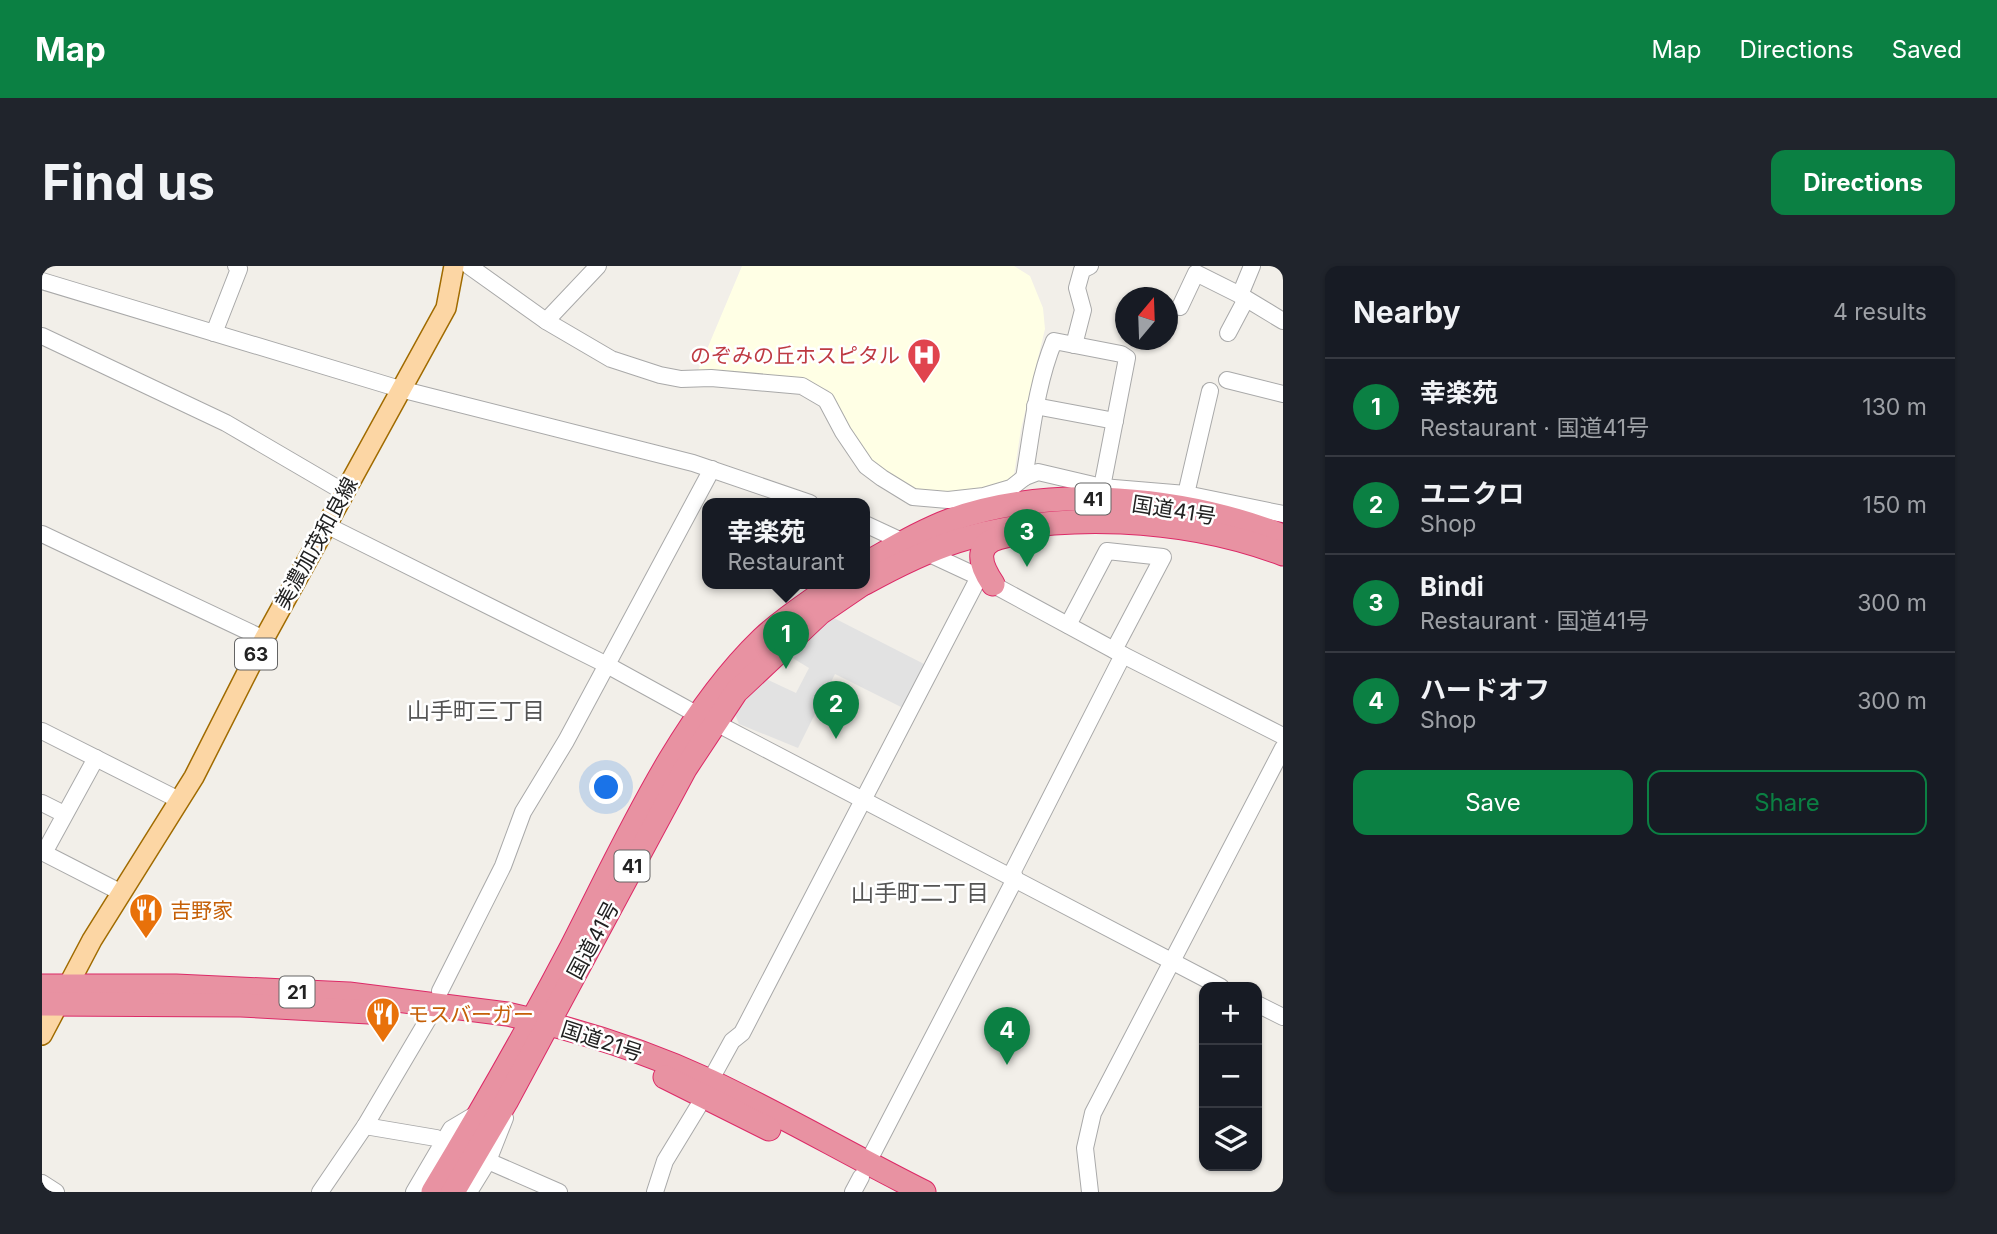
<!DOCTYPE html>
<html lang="en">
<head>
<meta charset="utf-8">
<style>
  body { margin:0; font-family:Inter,"Noto Sans JP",sans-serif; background:#20242c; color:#f1f3f6 }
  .controls { position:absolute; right:21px; bottom:21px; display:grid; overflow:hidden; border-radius:14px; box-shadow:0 2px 5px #0004 }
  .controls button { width:63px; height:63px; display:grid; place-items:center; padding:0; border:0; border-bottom:2px solid #363941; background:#171b24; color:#f1f3f6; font:35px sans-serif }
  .compass { position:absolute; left:1073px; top:21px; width:63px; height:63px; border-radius:50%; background:#171b24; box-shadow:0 2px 5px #0004; rotate:19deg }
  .you { position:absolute; left:565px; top:522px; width:24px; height:24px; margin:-18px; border:5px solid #fff; border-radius:50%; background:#1a73e8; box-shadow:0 0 0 10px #1a73e833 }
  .badge { display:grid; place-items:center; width:46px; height:46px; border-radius:50%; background:#0b8043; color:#fff; font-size:23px; font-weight:700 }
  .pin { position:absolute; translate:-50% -58px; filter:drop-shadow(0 2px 4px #0008) }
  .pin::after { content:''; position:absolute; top:37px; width:24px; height:21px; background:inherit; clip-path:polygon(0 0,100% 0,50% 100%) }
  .popup { position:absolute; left:660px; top:232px; width:168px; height:91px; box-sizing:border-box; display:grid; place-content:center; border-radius:14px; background:#171b24; filter:drop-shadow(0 2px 5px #0005); font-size:23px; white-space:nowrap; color:#9ea1a6 }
  .popup b { font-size:26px; color:#f1f3f6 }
  .popup::after { content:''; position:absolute; left:50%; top:100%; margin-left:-14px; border:14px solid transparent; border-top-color:#171b24 }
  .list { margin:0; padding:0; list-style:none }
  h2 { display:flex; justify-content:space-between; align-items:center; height:91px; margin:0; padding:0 28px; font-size:30px }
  h2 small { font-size:23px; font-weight:400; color:#9ea1a6 }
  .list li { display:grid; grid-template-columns:46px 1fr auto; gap:21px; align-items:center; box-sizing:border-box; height:98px; padding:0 28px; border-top:2px solid #363941 }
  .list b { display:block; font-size:26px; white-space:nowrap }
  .list p { margin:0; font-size:23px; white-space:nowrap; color:#9ea1a6 }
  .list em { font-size:23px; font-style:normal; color:#9ea1a6 }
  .actions { display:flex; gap:14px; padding:21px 28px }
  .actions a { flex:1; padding:16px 0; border:2px solid #0b8043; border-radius:14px; text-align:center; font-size:24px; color:#0b8043 }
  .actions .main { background:#0b8043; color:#fff }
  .icon { flex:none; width:38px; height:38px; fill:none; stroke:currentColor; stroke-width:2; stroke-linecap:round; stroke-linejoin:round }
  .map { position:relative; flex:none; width:1241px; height:926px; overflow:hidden; border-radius:14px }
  header { display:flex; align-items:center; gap:42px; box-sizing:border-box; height:98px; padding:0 35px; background:#0b8043; color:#fff }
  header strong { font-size:33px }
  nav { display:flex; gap:38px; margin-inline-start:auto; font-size:24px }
  .intro { display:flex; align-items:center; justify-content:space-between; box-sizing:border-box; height:168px; padding:0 42px }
  h1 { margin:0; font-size:49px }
  .button { padding:18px 32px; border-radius:14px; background:#0b8043; color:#fff; font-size:24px; font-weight:700 }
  main { display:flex; gap:42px; padding:0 42px }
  aside { flex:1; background:#171b24; border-radius:14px; box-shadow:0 2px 5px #0004 }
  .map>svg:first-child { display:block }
  .education { fill:#ffffe5 }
  .parking { fill:#e2e2e2 }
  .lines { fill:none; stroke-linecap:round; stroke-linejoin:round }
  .minor-casing { stroke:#a9a9a9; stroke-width:18 }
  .major-casing { stroke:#a06b00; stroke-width:22 }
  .highway-casing { stroke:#dc2a67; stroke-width:25 }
  .minor { stroke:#fff; stroke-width:16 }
  .major { stroke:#fcd6a4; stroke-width:19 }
  .highway { stroke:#e892a2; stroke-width:23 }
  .labels { text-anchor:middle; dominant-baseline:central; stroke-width:5; stroke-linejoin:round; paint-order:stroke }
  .shield { fill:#fff; stroke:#646464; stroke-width:2 }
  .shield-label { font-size:19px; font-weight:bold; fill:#222 }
  .health-label { font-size:21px; fill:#be3a42; stroke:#fff; text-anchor:end }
  .street-label { font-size:21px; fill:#222; stroke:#fff }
  .food-label { font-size:21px; fill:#c56008; stroke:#fff; text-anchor:start }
  .neighbourhood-label { font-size:23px; fill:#555; stroke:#fff }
</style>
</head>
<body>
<header>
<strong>Map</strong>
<nav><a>Map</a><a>Directions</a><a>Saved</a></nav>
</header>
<div class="intro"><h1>Find us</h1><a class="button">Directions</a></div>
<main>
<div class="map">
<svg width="1241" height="926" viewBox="0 0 1241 926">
  <rect width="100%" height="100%" fill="#f2efe9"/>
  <path class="education" d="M700 0H972L988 10 1001 42 1003 63 979 163 971 215 930 227 890 228 861 218 837 203 816 183 786 124 762 114 655 107Z"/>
  <path class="parking" d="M788 350 884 399 861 442 793 408 756 482 697 458 693 448 722 412 754 427 767 402 744 388Z"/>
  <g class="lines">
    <g class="minor-casing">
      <g id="minor">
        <path d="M427 0 504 55 569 93 618 109 639 113 669 112 760 120 784 134 801 166 824 200 840 212 871 231 906 234 942 230 969 222 983 211 996 206 1060 221 1144 228 1241 248"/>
        <path d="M0 15 358 123 651 197 768 237"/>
        <path d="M1198 29 1210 0"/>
        <path d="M1138 41 1154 7 1198 29 1241 55"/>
        <path d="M504 55 556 0"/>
        <path d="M172 67 197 3 194 0"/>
        <path d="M1186 67 1204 33"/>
        <path d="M0 70 184 157 302 226"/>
        <path d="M1032 79 1041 44 1035 22 1040 4 1048 0"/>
        <path d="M1185 114 1241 128"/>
        <path d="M993 140 1073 155"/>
        <path d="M982 212C990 166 994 119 1012 75L1079 88 1085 92 1060 221"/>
        <path d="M1144 228 1168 125"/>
        <path d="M823 258 937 311 1081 389 1241 470"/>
        <path d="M284 259 565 399 656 449"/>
        <path d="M0 268 222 373"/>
        <path d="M1026 359 1065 285 1121 291 1072 384"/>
        <path d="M672 456 1179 721"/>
        <path d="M0 465 137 534"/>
        <path d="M0 537 22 548"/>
        <path d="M0 586 80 627"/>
        <path d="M2 587 54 492"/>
        <path d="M398 725 461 600 481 546 524 475 670 203"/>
        <path d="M1215 738 1241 751"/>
        <path d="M668 815 690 775 700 767 937 311"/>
        <path d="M323 860 394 872 402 876"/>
        <path d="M438 892 446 895 463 852"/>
        <path d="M825 898 973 613 971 605 1081 389"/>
        <path d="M0 917 14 926"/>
        <path d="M278 926 323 860 388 750"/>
        <path d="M372 926 409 863 436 847"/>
        <path d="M427 926 446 895 517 926"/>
        <path d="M613 926 623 895 662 831"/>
        <path d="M811 926 819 911"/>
        <path d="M1048 926 1043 882 1051 847 1241 482"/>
      </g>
    </g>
    <g class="major-casing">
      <path id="major" d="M0 769 50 674 152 511 222 373 404 42 412 0"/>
    </g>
    <g class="highway-casing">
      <g id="highway">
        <path d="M823 298C850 283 879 265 909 254 1010 218 1142 231 1241 270"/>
        <path d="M823 317C852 301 884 285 915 275 1016 244 1143 251 1241 288"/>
        <path d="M951 318C936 296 932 276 964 270"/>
        <path d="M0 720H134L307 728 465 748C534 763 603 785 668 815 740 849 810 890 882 926"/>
        <path d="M0 738 199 739 345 747"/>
        <path d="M623 811 727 863"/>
        <path d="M391 926C439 846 486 764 529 682 582 579 637 453 720 373 739 355 762 340 783 325"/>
        <path d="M411 926 464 836 643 503 694 426 778 347 822 317"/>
      </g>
    </g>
    <use href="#minor" class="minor"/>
    <use href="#major" class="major"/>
    <use href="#highway" class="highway"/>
  </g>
  <defs>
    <g id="hospital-pin" transform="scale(1.75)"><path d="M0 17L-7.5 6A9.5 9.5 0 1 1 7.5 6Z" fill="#e0444e" stroke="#fff"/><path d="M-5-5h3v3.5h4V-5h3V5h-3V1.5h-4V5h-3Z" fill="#fff"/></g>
    <g id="restaurant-pin" transform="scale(1.75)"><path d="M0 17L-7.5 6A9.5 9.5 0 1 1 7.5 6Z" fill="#e8710a" stroke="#fff"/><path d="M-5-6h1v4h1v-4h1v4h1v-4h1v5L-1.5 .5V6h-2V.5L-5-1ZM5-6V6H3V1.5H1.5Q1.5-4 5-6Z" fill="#fff"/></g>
  </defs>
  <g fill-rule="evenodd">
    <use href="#hospital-pin" x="882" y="89"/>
    <use href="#restaurant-pin" x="104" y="644"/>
    <use href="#restaurant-pin" x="341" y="748"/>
  </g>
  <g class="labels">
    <g class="shield">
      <rect x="1033.5" y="217.5" width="35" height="31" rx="5"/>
      <rect x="193" y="372.5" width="42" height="31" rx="5"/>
      <rect x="572.5" y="584.5" width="35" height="31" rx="5"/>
      <rect x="237.5" y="710.5" width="35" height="31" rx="5"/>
    </g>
    <g class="shield-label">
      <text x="1051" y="233">41</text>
      <text x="214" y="388">63</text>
      <text x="590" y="600">41</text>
      <text x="255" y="726">21</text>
    </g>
    <g class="health-label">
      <text x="858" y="89">のぞみの丘ホスピタル</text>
    </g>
    <g class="street-label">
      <text transform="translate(1132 244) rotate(9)">国道41号</text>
      <text transform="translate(274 277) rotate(-61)">美濃加茂和良線</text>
      <text transform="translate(551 674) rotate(-62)">国道41号</text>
      <text transform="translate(560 775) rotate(18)">国道21号</text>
    </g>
    <g class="food-label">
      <text x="128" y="644">吉野家</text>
      <text x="366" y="748">モスバーガー</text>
    </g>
    <g class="neighbourhood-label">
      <text x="434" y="445">山手町三丁目</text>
      <text x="878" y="627">山手町二丁目</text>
    </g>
  </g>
</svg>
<div class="controls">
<button>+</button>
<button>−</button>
<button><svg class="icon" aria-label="layers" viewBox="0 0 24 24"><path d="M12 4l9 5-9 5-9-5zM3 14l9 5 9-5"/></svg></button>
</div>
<svg class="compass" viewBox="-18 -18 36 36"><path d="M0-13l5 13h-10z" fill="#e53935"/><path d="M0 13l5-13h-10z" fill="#9ea1a6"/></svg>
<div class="you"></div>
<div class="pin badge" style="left:744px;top:403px">1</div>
<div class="popup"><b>幸楽苑</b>Restaurant</div>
<div class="pin badge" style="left:794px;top:473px">2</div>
<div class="pin badge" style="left:985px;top:301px">3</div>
<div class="pin badge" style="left:965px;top:799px">4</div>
</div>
<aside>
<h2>Nearby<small>4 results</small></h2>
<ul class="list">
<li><span class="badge">1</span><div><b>幸楽苑</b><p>Restaurant · 国道41号</p></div><em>130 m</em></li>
<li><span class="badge">2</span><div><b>ユニクロ</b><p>Shop</p></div><em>150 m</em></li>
<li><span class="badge">3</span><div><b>Bindi</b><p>Restaurant · 国道41号</p></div><em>300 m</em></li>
<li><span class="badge">4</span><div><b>ハードオフ</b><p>Shop</p></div><em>300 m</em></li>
</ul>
<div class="actions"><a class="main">Save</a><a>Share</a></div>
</aside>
</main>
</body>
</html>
